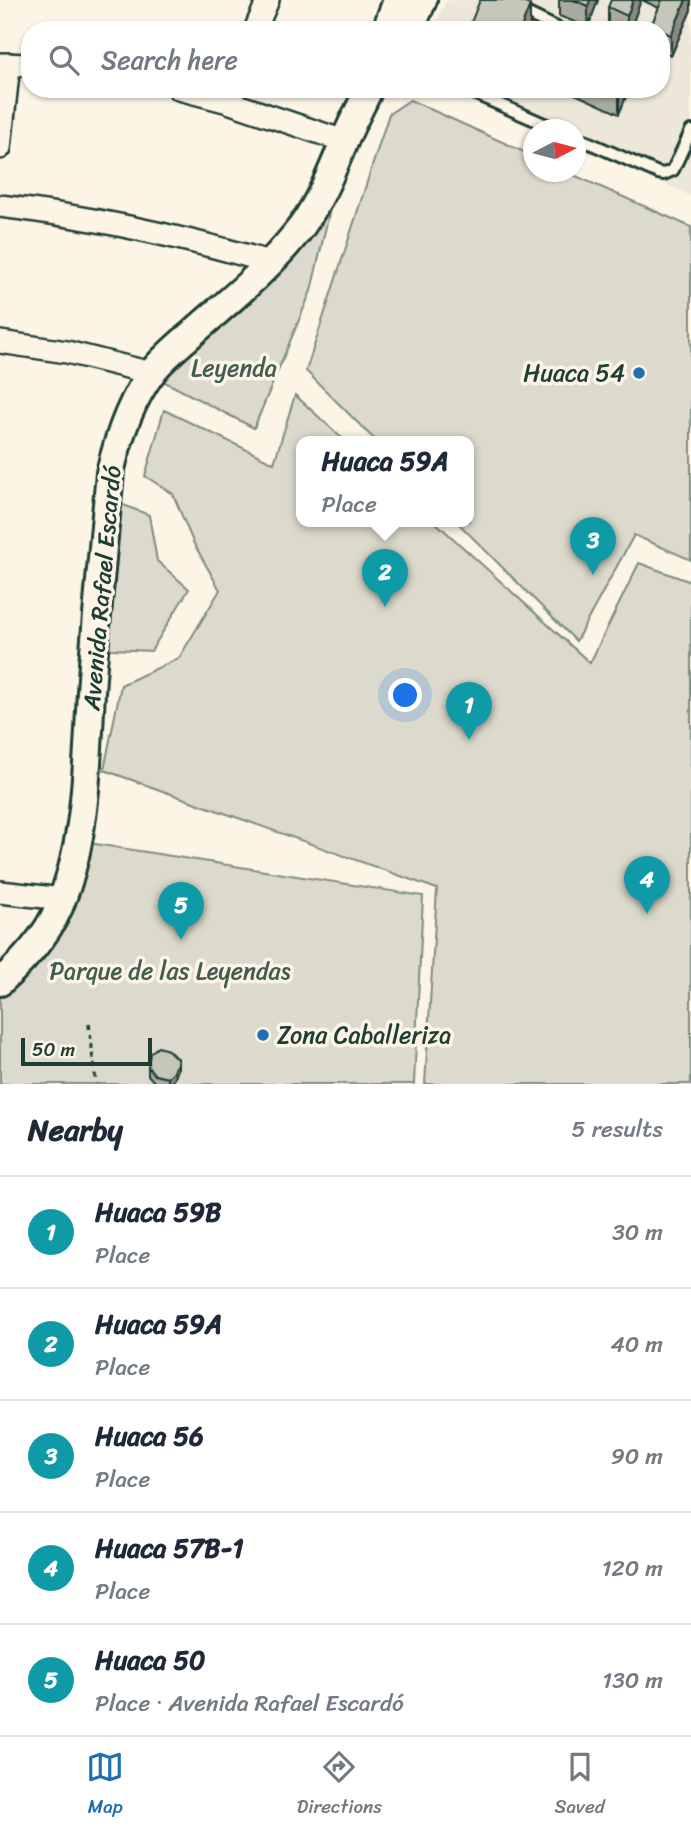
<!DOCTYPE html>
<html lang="en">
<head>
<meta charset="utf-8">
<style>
  body { margin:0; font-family:Sriracha,sans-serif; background:#f2f2f3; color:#1f2937 }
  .compass { position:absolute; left:523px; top:119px; width:63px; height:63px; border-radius:50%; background:#fff; box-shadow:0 2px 5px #0004; rotate:84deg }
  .scale { position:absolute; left:21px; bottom:18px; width:131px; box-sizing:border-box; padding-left:7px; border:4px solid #1f3d34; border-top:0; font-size:19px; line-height:24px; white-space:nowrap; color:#1f3d34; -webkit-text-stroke:5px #fcf5e5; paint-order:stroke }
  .you { position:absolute; left:406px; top:696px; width:24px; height:24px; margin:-18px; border:5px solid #fff; border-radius:50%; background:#1a73e8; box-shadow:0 0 0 10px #1a73e833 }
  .badge { display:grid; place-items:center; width:46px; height:46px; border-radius:50%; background:#1f6fb2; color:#fff; font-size:23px; font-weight:700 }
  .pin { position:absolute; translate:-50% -58px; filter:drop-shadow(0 2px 4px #0008) }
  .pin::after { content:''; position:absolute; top:37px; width:24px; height:21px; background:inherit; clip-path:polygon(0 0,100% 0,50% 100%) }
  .popup { position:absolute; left:296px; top:436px; width:178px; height:91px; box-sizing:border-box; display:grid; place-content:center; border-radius:14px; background:#fff; filter:drop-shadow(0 2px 5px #0005); font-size:23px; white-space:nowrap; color:#747a83 }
  .popup b { font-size:26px; color:#1f2937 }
  .popup::after { content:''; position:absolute; left:50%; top:100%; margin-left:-14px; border:14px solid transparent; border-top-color:#fff }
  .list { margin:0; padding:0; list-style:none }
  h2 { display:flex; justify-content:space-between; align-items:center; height:91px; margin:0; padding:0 28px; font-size:30px }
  h2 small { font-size:23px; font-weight:400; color:#747a83 }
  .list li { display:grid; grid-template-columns:46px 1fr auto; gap:21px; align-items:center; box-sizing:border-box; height:112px; padding:0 28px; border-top:2px solid #e0e1e3 }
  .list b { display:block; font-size:26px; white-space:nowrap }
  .list p { margin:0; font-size:23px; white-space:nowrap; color:#747a83 }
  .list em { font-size:23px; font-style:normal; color:#747a83 }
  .icon { flex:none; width:38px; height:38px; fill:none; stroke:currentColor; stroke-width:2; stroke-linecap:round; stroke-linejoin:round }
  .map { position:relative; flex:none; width:691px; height:1084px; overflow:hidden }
  .search { position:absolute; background:#fff; box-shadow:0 2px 5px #0004; left:21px; right:21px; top:21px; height:77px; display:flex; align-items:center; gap:18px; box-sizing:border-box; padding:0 24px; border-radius:28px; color:#747a83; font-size:26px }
  .sheet { height:651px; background:#fff }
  nav { display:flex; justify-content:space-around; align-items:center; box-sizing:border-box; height:98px; border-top:2px solid #e0e1e3; background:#fff; font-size:19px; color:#747a83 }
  nav a { display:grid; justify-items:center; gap:4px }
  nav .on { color:#1f6fb2 }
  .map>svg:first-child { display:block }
  .built { fill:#ece7d8 }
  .green { fill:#dcdacc; stroke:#7e8c80; stroke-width:2 }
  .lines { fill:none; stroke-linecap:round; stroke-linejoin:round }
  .service-casing { stroke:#1f3d34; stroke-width:16 }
  .minor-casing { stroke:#1f3d34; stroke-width:26 }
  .tertiary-casing { stroke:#1f3d34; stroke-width:32 }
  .path { stroke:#1f3d34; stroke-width:3.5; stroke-dasharray:5 5; stroke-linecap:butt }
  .service { stroke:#fcf5e5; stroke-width:10 }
  .minor { stroke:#fcf5e5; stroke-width:21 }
  .tertiary { stroke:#fcf5e5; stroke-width:26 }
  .wall { fill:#a9ab9f; stroke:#1f3d34; stroke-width:2 }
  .shaded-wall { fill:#8a8b82; stroke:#1f3d34; stroke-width:2 }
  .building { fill:#c5c7b9; stroke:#1f3d34; stroke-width:2 }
  .poi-dot { fill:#1f6fb2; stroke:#fcf5e5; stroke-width:2.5 }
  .labels { text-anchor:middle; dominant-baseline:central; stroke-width:7; stroke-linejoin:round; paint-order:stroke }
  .park-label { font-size:24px; fill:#455c52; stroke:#fcf5e5 }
  .poi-label { font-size:24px; fill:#1f3d34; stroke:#fcf5e5; text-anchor:end }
  .street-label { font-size:24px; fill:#1f3d34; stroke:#fcf5e5 }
</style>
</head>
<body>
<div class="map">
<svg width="691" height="1084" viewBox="0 0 691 1084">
  <rect width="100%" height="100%" fill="#fcf5e5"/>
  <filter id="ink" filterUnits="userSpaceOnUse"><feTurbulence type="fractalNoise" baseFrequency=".0143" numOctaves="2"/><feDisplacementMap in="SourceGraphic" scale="14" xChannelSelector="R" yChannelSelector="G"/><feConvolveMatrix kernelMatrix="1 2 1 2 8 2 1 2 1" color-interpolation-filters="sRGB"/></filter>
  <g filter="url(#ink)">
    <path class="built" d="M450 0H691V196L576 144V130L544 129 455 89H661V30H434L445 2Z"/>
    <g class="green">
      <path d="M410 100 533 156 534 172H567L691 227V560L634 535 576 641 456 521H469V441H376L306 371 389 114Z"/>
      <path d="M331 205 311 291 254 428 163 381 257 286Z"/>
      <path d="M295 395 345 441H301V521H434L590 663 639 563 691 582V1084H425L437 889 104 770 121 685 179 658 220 590 193 542 173 494 145 476 164 410 274 463Z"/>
      <path d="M108 499 149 515 157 561 189 589 151 651 94 648Z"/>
      <path d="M89 843 423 896 414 1084H0V997L21 983 61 930Z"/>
    </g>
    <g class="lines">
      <g class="service-casing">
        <g id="service">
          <path d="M499 0 561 30"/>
          <path d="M464 89 558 130"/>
          <path d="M576 137 658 173 664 174 673 170 691 131"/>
        </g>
      </g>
      <g class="minor-casing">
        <g id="minor">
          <path d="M255 30 268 0"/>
          <path d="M0 64 30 65"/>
          <path d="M179 89 225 101 344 141"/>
          <path d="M0 148 9 64"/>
          <path d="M0 206C92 217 180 236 269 262"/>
          <path d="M0 342 67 352 151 373"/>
          <path d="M0 892 63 899"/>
        </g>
      </g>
      <g class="tertiary-casing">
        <g id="tertiary">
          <path d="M386 30 397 0"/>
          <path d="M410 30 423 0"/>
          <path d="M0 982C25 960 52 930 63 897 87 833 87 759 91 692 96 619 103 546 110 473 118 438 130 401 153 371 165 356 180 344 195 331 229 301 266 271 295 235 318 207 330 175 344 142 351 124 361 107 369 89"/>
        </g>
      </g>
      <path class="path" d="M89 1024 96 1084"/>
      <use href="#service" class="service"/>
      <use href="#minor" class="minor"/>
      <use href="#tertiary" class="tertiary"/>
    </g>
    <g class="wall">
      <path d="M559 0H598L588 27 559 16Z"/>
      <path d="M641 0 630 30H611L608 28V7Z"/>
      <path d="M642 0H691V10L671 56 661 51V30H651V26L659 8Z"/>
      <path d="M564 89H629L619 114Z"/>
      <path d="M148 1067 178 1069 174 1080 170 1084H159L155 1083 148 1075Z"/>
    </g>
    <g class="shaded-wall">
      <path d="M590 0H598L588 27V6Z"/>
      <path d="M633 0H641L630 30H627V16Z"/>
      <path d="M686 0H691V10L671 56V35Z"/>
      <path d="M530 5V26L529 30H520Z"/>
      <path d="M620 89H629L619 114V93Z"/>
      <path d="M178 1060V1069L174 1080 170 1084H168V1078Z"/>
    </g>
    <g class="building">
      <path d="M480 0H518L530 5 520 30H468Z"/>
      <path d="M573 0H590L588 6Z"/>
      <path d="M611 0H633L627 16 608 7Z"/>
      <path d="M662 0H686L671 35 651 26Z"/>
      <path d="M611 89H620L619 93Z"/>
      <path d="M158 1047 168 1050 178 1060 174 1072 168 1078 155 1075 148 1067 150 1053Z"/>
    </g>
  </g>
  <g class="poi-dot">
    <circle cx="639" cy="373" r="7"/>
    <circle cx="263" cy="1035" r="7"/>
  </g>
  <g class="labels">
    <g class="park-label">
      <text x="234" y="368">Leyenda</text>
      <text x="170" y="971">Parque de las Leyendas</text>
    </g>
    <g class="poi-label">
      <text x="625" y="373">Huaca 54</text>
      <text x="277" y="1035" text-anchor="start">Zona Caballeriza</text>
    </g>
    <g class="street-label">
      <text transform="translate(102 588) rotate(-85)">Avenida Rafael Escardó</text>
    </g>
  </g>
</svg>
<svg class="compass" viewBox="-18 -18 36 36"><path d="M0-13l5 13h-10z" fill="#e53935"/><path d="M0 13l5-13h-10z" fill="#747a83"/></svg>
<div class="scale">50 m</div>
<div class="you"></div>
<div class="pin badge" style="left:469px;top:740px;background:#0f9aa8">1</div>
<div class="pin badge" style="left:385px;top:607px;background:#0f9aa8">2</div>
<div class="popup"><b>Huaca 59A</b>Place</div>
<div class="pin badge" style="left:593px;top:575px;background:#0f9aa8">3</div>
<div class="pin badge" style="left:647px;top:914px;background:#0f9aa8">4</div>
<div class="pin badge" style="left:181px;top:940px;background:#0f9aa8">5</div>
<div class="search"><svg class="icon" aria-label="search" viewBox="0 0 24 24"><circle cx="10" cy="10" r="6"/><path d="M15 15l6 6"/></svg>Search here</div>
</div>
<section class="sheet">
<h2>Nearby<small>5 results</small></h2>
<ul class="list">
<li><span class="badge" style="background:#0f9aa8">1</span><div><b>Huaca 59B</b><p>Place</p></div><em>30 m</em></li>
<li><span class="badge" style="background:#0f9aa8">2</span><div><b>Huaca 59A</b><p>Place</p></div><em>40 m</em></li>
<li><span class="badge" style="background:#0f9aa8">3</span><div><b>Huaca 56</b><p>Place</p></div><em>90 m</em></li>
<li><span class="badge" style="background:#0f9aa8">4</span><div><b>Huaca 57B-1</b><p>Place</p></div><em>120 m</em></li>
<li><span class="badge" style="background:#0f9aa8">5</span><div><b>Huaca 50</b><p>Place · Avenida Rafael Escardó</p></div><em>130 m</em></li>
</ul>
</section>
<nav>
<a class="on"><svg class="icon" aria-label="map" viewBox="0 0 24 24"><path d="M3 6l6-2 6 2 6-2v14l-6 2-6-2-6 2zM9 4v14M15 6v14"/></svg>Map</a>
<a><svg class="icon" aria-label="directions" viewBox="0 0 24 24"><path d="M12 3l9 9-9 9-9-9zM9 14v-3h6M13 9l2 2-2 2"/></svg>Directions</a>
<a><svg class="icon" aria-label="saved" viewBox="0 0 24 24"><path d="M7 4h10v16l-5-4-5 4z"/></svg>Saved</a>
</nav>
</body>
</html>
